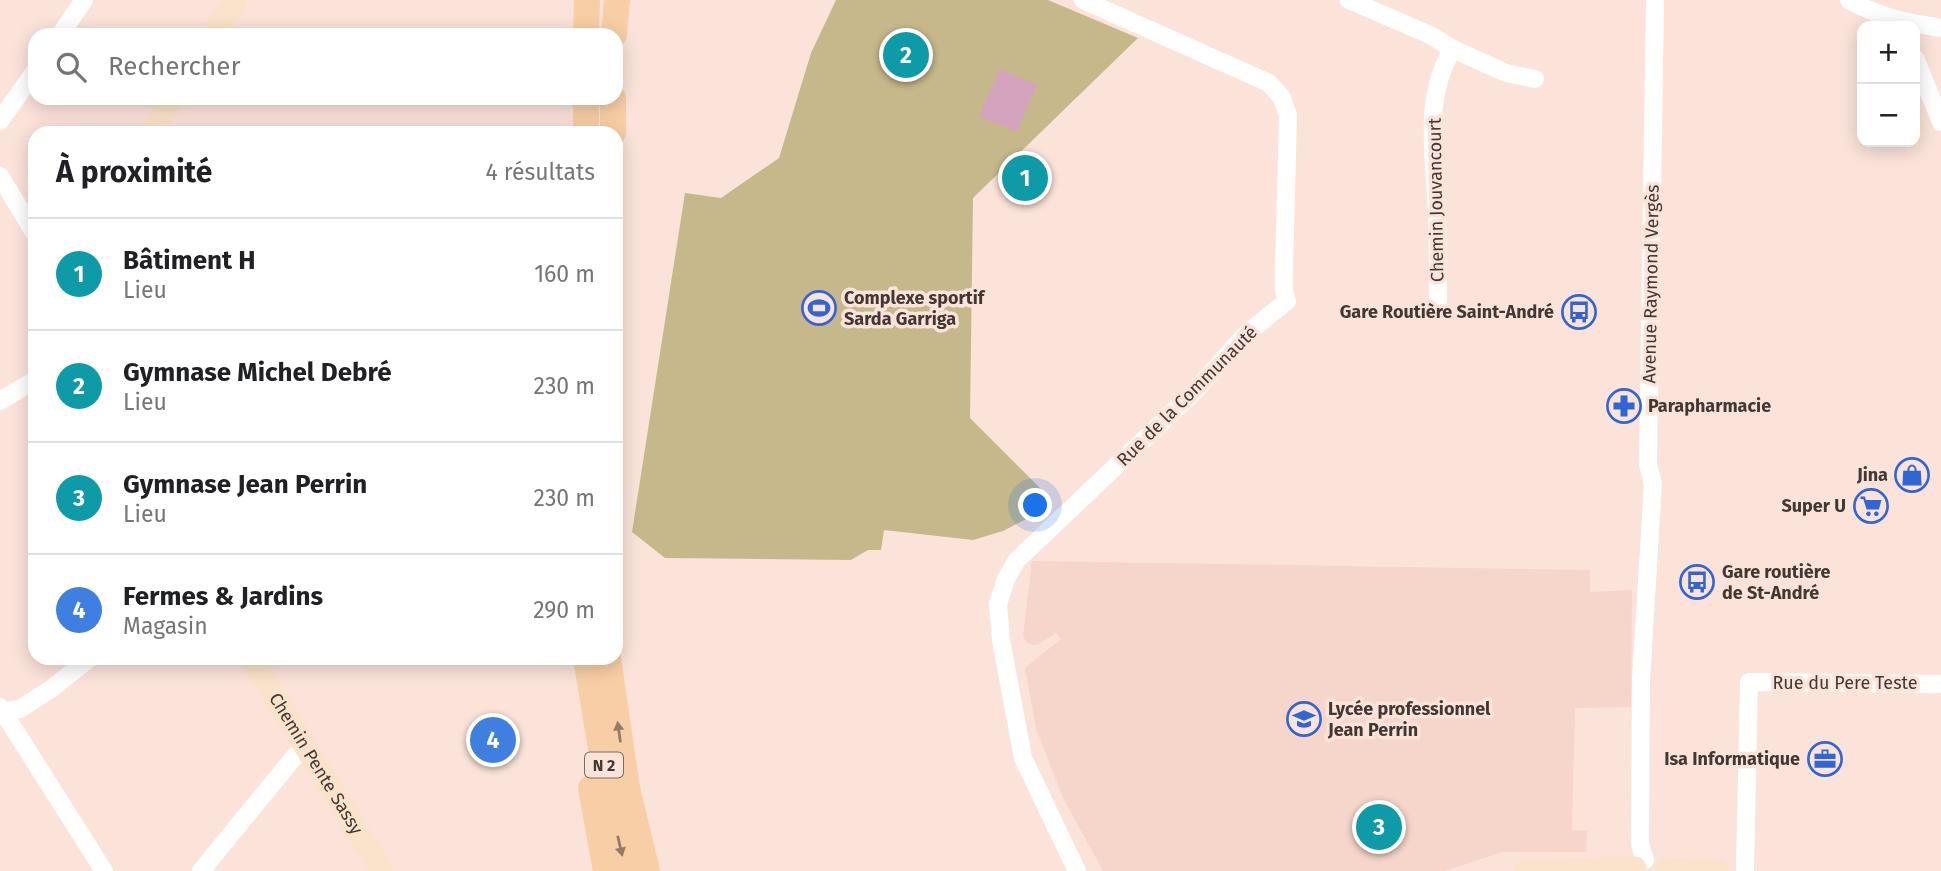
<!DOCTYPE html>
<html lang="fr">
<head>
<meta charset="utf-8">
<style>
  body { margin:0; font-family:"Fira Sans",sans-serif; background:#f6f6f6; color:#202124 }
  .controls { position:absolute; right:21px; top:21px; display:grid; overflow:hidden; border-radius:14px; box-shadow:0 4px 18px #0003 }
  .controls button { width:63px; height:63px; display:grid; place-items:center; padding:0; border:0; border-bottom:2px solid #e0e0e0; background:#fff; color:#202124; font:35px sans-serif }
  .you { position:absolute; left:1036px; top:506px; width:24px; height:24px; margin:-18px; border:5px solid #fff; border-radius:50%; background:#1a73e8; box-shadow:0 0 0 10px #1a73e833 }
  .badge { display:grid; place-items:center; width:46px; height:46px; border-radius:50%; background:#0f766e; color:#fff; font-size:23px; font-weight:700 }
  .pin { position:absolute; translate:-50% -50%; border:4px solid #fff; box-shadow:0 2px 7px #0006 }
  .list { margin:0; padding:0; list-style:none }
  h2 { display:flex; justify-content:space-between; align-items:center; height:91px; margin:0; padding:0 28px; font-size:30px }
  h2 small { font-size:23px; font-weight:400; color:#757577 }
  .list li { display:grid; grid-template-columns:46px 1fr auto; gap:21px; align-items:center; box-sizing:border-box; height:112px; padding:0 28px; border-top:2px solid #e0e0e0 }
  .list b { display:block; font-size:26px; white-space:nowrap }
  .list p { margin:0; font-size:23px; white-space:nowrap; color:#757577 }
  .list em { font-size:23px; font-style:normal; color:#757577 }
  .icon { flex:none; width:38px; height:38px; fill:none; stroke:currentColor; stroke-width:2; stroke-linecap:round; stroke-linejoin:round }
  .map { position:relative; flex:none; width:1941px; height:871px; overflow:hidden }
  .search { position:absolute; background:#fff; box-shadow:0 4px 18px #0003; left:28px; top:28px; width:595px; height:77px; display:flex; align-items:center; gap:18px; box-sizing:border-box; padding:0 24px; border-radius:21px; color:#757577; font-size:26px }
  .panel { position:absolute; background:#fff; box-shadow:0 4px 18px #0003; left:28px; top:126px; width:595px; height:539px; border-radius:21px }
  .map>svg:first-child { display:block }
  .built { fill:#f6d6cb }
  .green { fill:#c6b88b }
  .water { fill:#d4a3be }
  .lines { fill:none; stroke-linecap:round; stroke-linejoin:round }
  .minor { stroke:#fff; stroke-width:18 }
  .major { stroke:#fbe2ca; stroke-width:23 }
  .highway { stroke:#f8cea6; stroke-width:26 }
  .oneway { fill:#937c67 }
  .labels { text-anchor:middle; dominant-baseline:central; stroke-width:7; stroke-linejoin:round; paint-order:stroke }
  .shield { fill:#fbe3da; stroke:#796b66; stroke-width:2 }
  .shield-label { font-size:16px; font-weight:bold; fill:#413834 }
  .street-label { font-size:18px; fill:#413834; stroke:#fbe3da }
  .poi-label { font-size:18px; font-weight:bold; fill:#413834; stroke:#fbe3da; text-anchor:start }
</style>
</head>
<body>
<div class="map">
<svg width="1941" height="871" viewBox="0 0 1941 871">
  <rect width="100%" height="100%" fill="#fbe3da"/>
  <path class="built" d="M1032 561 1590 570V592L1632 590 1631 707 1575 708 1572 830 1587 831 1586 852H1502L1445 871H1103L1063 798 1036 729 1025 668 1061 639 1056 633 1039 644 1034 645 1027 643 1023 636Z"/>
  <path class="green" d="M836 0H1048L1138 38 973 198 970 418 1046 494 1043 497 1052 506 1003 531 973 540 884 530 881 550H868L851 560 665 558 632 532 685 193 721 198 779 158 811 53Z"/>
  <path class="water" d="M1000 69 1037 85 1017 132 979 116Z"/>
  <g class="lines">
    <g class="minor">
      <path d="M1349 0 1430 35 1453 49C1422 97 1435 162 1437 214 1438 243 1438 272 1438 301"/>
      <path d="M1849 0C1882 18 1904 22 1941 28"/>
      <path d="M60 35 84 0"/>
      <path d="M1453 49 1506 73 1535 79"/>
      <path d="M1915 58 1941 122"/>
      <path d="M0 121 35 71"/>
      <path d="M0 176 35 234"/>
      <path d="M0 401 35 380"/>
      <path d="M0 707 104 871"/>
      <path d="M0 712 20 709 51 689 90 658"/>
      <path d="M1645 860 1640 844 1641 680 1653 484 1648 464 1655 0"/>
      <path d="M201 871 295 756 308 752"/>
      <path d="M1077 871 1023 758 1001 640 998 604 1006 579 1017 560 1195 391 1245 335 1287 301 1284 290V269L1288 115 1282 98 1269 83 1083 0"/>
      <path d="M1745 871 1749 682 1941 684"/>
    </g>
    <g class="major">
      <path d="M213 35 236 0"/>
      <path d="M151 133 173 98"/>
      <path id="s1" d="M251 658 382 871"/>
      <path d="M1666 869 1717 871"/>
      <path d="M1525 871 1635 868"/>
    </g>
    <g class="highway">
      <path d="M586 35 587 0"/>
      <path d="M614 35 617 0"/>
      <path d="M586 133V98"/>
      <path d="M613 133V98"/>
      <path d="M586 658 608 791 626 871"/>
      <path d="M608 658 627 788 647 871"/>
      <path d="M591 788 606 871"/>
    </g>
  </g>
  <defs><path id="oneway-solid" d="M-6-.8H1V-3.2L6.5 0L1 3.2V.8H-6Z" transform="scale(1.75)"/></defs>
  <g class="oneway">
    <use href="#oneway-solid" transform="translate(619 732) rotate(-98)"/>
    <use href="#oneway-solid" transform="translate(620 846) rotate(77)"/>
  </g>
  <defs>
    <g id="stadium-ring" transform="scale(1.75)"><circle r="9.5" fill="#fbe3da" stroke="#3265d4" stroke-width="1.5"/><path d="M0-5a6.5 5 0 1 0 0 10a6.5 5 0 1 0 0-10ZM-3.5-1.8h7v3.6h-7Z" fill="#3265d4"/></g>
    <g id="bus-ring" transform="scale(1.75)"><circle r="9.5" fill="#fbe3da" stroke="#3265d4" stroke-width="1.5"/><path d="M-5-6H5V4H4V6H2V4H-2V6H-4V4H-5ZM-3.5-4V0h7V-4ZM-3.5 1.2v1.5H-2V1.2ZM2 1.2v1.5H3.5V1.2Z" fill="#3265d4"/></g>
    <g id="pharmacy-ring" transform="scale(1.75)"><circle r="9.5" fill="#fbe3da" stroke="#3265d4" stroke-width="1.5"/><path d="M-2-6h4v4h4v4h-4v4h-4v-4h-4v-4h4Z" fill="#3265d4"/></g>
    <g id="shop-ring" transform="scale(1.75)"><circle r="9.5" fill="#fbe3da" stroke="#3265d4" stroke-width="1.5"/><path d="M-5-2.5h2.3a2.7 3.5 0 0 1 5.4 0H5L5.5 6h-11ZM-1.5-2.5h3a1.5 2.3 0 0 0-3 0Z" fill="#3265d4"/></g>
    <g id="supermarket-ring" transform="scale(1.75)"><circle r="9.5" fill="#fbe3da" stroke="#3265d4" stroke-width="1.5"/><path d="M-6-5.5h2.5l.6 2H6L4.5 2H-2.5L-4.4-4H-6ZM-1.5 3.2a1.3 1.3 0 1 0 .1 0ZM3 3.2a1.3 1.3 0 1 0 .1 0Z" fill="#3265d4"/></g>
    <g id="school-ring" transform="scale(1.75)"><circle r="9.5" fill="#fbe3da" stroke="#3265d4" stroke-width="1.5"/><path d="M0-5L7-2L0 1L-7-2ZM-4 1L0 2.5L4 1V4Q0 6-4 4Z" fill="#3265d4"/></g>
    <g id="office-ring" transform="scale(1.75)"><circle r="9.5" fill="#fbe3da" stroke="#3265d4" stroke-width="1.5"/><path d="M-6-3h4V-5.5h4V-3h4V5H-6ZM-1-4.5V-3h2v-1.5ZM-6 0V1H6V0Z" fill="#3265d4"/></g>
  </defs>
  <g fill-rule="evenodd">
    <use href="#stadium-ring" x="819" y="308"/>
    <use href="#bus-ring" x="1579" y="312"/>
    <use href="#pharmacy-ring" x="1624" y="406"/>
    <use href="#shop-ring" x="1912" y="475"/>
    <use href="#supermarket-ring" x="1871" y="506"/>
    <use href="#bus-ring" x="1697" y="582"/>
    <use href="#school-ring" x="1304" y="719"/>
    <use href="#office-ring" x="1825" y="759"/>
  </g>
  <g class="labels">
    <rect class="shield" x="585" y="752.5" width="38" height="25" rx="5"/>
    <g class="shield-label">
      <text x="604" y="765">N 2</text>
    </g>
    <g class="street-label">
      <text transform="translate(1436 200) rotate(-91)">Chemin Jouvancourt</text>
      <text transform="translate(1651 284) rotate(-89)">Avenue Raymond Vergès</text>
      <text transform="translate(1187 396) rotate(-45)">Rue de la Communauté</text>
      <text x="1845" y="683">Rue du Pere Teste</text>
      <text stroke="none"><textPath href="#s1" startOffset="124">Chemin Pente Sassy</textPath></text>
    </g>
    <g class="poi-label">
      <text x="844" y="298">Complexe sportif<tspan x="844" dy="21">Sarda Garriga</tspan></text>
      <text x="1554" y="312" text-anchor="end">Gare Routière Saint-André</text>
      <text x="1648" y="406">Parapharmacie</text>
      <text x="1888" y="475" text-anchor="end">Jina</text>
      <text x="1846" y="506" text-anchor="end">Super U</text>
      <text x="1722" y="572">Gare routière<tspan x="1722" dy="21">de St-André</tspan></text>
      <text x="1328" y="709">Lycée professionnel<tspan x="1328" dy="21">Jean Perrin</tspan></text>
      <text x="1800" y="759" text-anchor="end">Isa Informatique</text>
    </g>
  </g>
</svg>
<div class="controls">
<button>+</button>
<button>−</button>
</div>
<div class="you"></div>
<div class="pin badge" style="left:1025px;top:178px;background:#0f9aa8">1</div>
<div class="pin badge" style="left:906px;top:55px;background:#0f9aa8">2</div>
<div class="pin badge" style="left:1379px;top:827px;background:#0f9aa8">3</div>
<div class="pin badge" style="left:493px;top:740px;background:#3f7fe0">4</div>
<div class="search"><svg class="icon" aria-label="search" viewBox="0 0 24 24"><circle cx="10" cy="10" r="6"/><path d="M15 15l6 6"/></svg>Rechercher</div>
<section class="panel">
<h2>À proximité<small>4 résultats</small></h2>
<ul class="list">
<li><span class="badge" style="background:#0f9aa8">1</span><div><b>Bâtiment H</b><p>Lieu</p></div><em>160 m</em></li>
<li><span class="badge" style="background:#0f9aa8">2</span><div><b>Gymnase Michel Debré</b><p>Lieu</p></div><em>230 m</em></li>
<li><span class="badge" style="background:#0f9aa8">3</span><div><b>Gymnase Jean Perrin</b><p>Lieu</p></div><em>230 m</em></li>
<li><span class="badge" style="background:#3f7fe0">4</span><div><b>Fermes &amp; Jardins</b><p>Magasin</p></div><em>290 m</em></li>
</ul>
</section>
</div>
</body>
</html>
